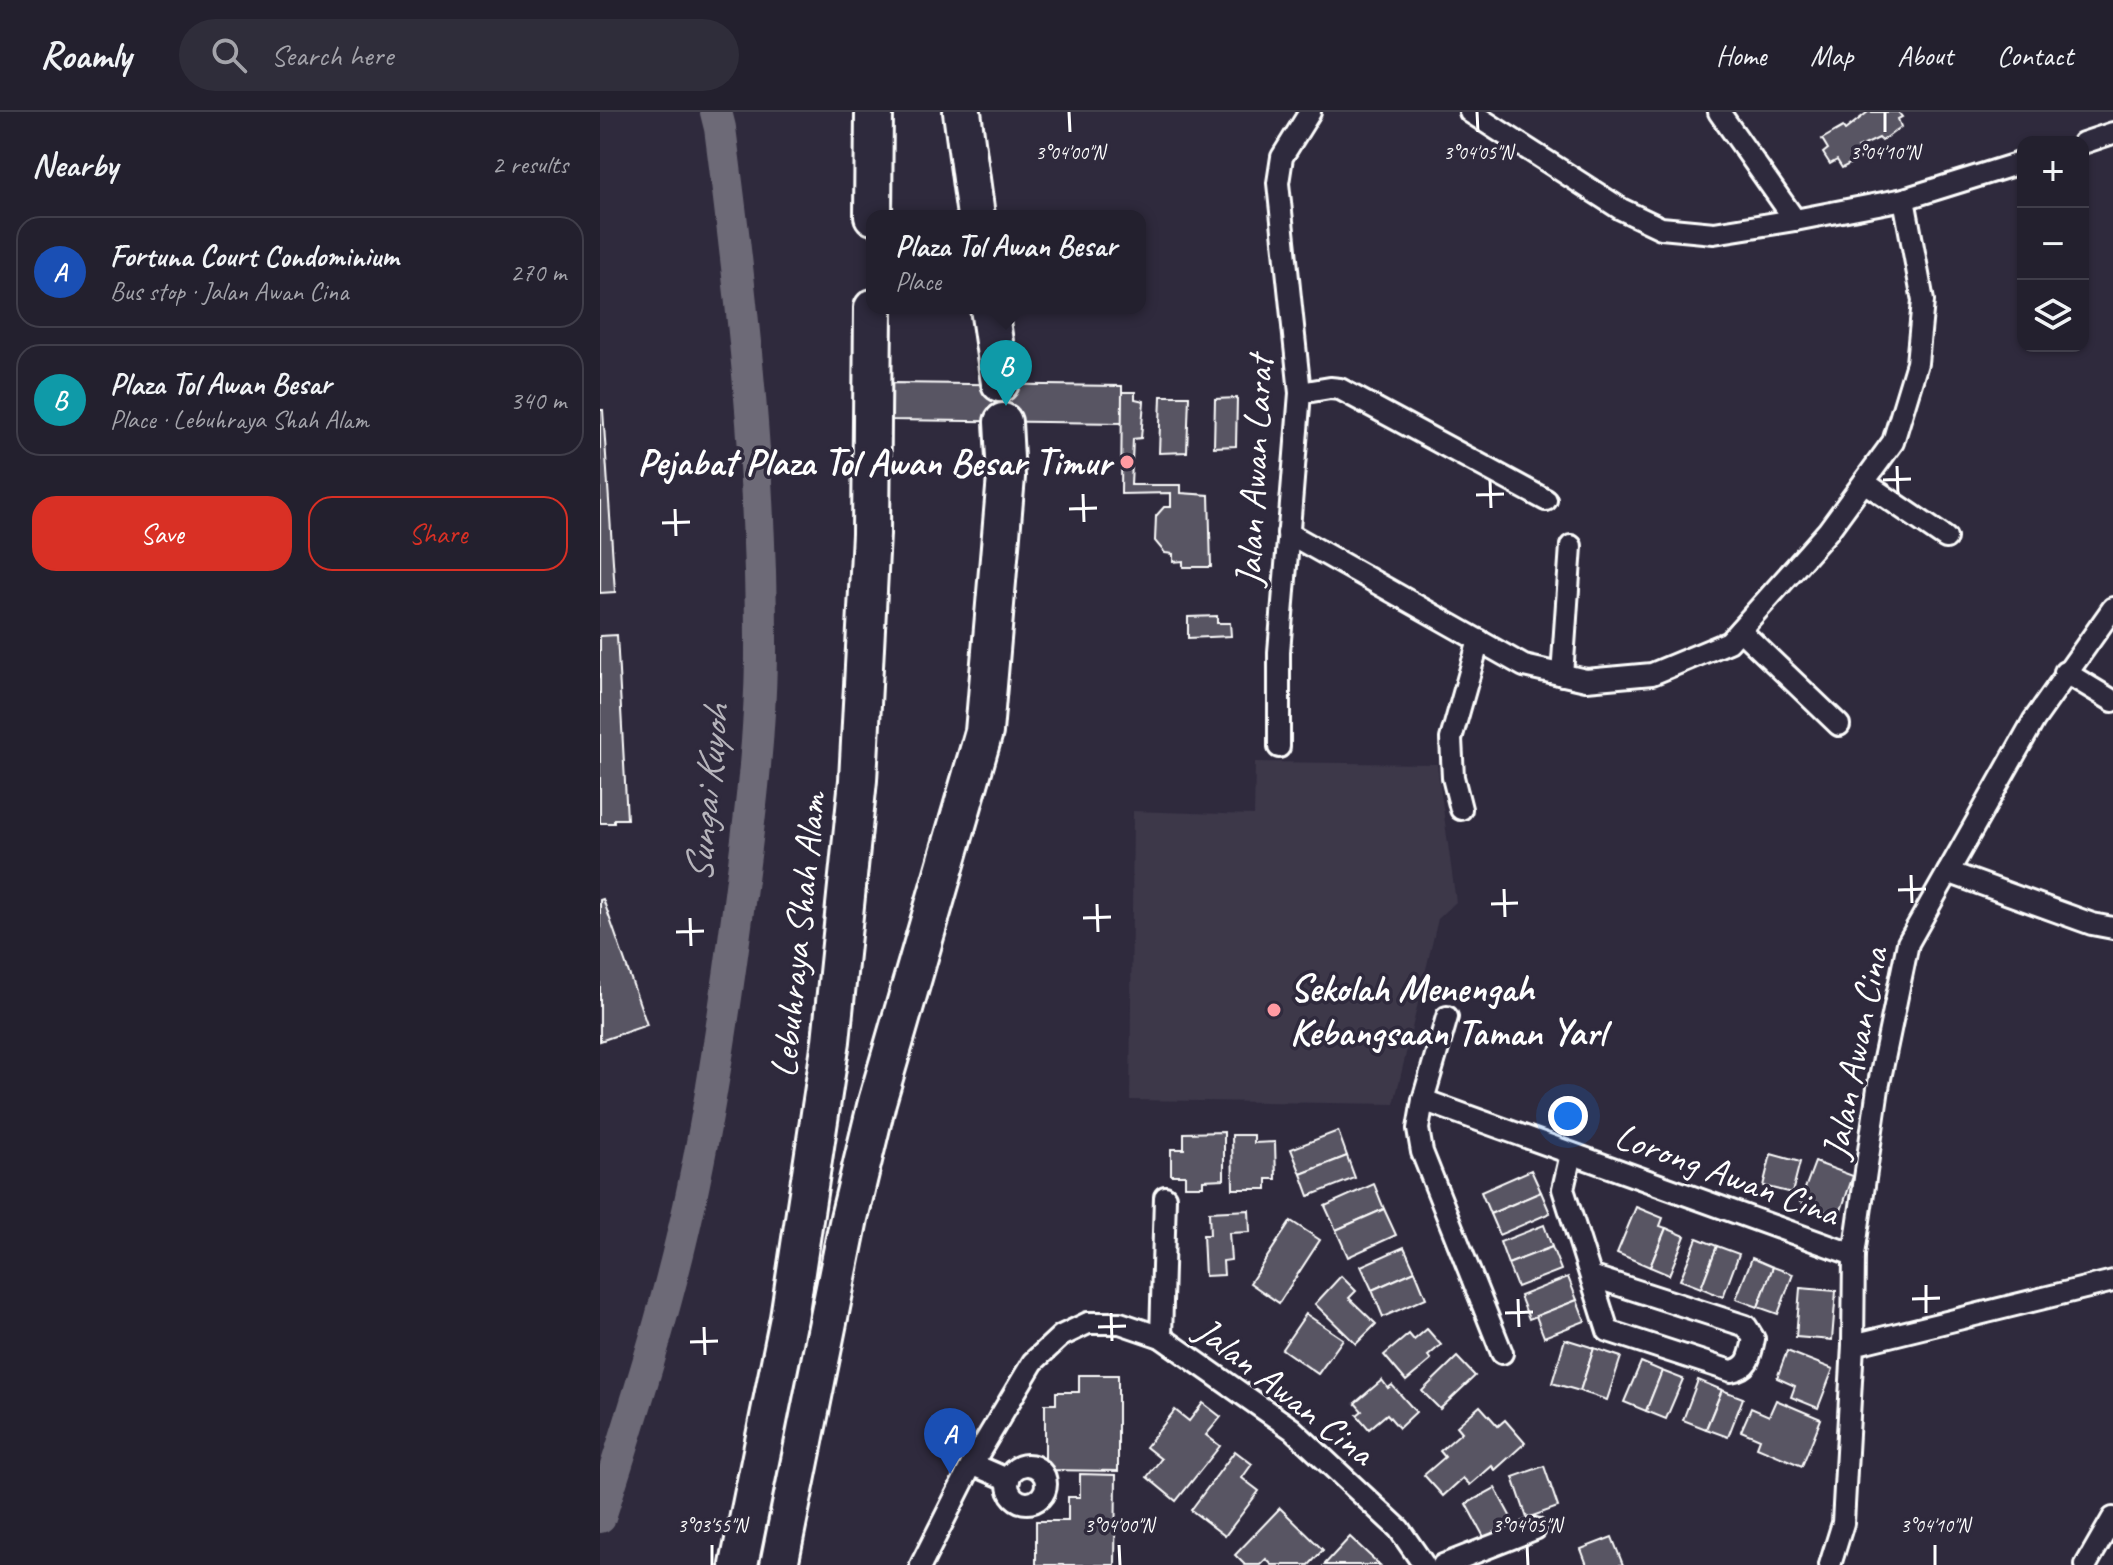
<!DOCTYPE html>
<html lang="en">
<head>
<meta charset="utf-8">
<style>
  body { margin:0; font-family:Caveat,sans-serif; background:#2f2d3a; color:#f1f3f6 }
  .controls { position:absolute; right:24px; top:24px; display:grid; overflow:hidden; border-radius:16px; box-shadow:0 2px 6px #0004 }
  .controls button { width:72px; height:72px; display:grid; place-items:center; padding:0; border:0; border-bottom:2px solid #403e4a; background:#23202e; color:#f1f3f6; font:40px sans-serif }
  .you { position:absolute; left:968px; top:1004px; width:28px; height:28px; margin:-20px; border:6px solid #fff; border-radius:50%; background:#1a73e8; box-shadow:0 0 0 12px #1a73e833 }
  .badge { display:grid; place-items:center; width:52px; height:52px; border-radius:50%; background:#d93025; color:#fff; font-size:26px; font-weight:700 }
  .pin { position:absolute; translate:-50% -66px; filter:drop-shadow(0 2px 4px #0008) }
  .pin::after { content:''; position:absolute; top:42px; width:28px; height:24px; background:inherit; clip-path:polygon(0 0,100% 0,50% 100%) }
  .popup { position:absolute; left:266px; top:98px; width:280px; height:104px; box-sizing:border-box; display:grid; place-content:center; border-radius:16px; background:#23202e; filter:drop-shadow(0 2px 6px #0005); font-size:26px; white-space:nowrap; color:#a3a3aa }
  .popup b { font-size:30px; color:#f1f3f6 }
  .popup::after { content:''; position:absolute; left:50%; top:100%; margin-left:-16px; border:16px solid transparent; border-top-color:#23202e }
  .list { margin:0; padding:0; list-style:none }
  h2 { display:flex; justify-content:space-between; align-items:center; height:104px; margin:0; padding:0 32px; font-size:34px }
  h2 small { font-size:26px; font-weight:400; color:#a3a3aa }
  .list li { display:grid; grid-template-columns:52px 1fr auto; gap:24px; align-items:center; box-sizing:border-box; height:112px; margin:0 16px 16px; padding:0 16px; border:2px solid #403e4a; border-radius:24px }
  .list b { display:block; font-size:30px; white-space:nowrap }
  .list p { margin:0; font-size:26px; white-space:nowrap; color:#a3a3aa }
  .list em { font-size:26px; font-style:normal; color:#a3a3aa }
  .actions { display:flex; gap:16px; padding:24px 32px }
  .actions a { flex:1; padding:18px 0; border:2px solid #d93025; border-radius:24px; text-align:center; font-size:28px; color:#d93025 }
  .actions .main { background:#d93025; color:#fff }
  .icon { flex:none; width:44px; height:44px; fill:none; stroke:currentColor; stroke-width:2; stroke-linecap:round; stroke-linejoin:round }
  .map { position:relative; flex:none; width:1513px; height:1453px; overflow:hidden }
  header { display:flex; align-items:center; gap:48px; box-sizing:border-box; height:112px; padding:0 40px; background:#23202e; border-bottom:2px solid #403e4a }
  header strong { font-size:38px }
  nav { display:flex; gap:44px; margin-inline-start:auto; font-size:28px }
  .search { width:560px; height:72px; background:#2f2d3a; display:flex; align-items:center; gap:20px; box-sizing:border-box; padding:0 28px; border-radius:44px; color:#a3a3aa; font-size:30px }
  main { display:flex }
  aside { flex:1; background:#23202e }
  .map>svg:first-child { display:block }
  .built { fill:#3c3749 }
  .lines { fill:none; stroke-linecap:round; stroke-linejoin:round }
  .river { stroke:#6d6a77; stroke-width:32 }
  .building { fill:#595564; stroke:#fff; stroke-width:2 }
  .minor-casing { stroke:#fff; stroke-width:26 }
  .motorway-casing { stroke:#fff; stroke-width:42 }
  .minor { stroke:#2f2a3d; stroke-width:20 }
  .motorway { stroke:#2f2a3d; stroke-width:36 }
  .ticks { fill:none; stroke:#fff; stroke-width:3 }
  .poi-dot { fill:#ff9aa2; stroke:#2f2a3d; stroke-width:3 }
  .labels { text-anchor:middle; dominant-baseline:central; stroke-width:7; stroke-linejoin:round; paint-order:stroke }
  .poi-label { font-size:38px; font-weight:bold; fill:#fff; stroke:#2f2a3d; text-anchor:end }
  .street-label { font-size:38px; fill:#fff; stroke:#2f2a3d }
  .water-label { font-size:40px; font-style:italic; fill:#b6b4bb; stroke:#2f2a3d }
  .ticks-label { font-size:20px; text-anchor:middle; fill:#fff; stroke:#2f2a3d; stroke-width:7; stroke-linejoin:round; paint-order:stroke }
</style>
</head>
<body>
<header>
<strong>Roamly</strong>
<div class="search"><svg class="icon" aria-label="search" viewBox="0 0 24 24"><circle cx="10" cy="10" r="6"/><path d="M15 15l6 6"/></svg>Search here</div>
<nav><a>Home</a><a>Map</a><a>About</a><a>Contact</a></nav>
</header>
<main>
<aside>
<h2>Nearby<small>2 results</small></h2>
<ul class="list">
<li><span class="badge" style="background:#1a4fb4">A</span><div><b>Fortuna Court Condominium</b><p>Bus stop · Jalan Awan Cina</p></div><em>270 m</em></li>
<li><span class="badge" style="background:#0f9aa8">B</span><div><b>Plaza Tol Awan Besar</b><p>Place · Lebuhraya Shah Alam</p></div><em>340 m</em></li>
</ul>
<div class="actions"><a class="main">Save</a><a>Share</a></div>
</aside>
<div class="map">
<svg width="1513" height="1453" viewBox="0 0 1513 1453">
  <rect width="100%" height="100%" fill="#2f2a3d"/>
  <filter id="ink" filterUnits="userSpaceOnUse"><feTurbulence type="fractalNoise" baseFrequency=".0125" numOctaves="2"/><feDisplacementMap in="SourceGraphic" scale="16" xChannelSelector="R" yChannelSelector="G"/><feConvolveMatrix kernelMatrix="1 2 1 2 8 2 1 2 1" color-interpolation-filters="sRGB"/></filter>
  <g filter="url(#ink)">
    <path class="built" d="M655 650 837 652 856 790 838 807 794 992 530 988 533 699 654 703Z"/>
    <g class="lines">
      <path class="river" d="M0 1405C35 1295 71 1184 94 1071 113 981 126 890 138 798 149 714 160 630 161 545 162 367 143 191 120 16L116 0"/>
    </g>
    <g class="building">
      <path d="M1268 0H1298L1302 5 1298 7 1301 15 1282 29 1279 26 1258 36 1263 45 1242 56 1237 48 1230 52 1223 41 1228 37 1222 27 1243 15 1245 18Z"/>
      <path d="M292 271 522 274V311L290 308Z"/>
      <path d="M522 280H535V287L544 289 541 326 533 327 531 373H581V381L609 383 611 455H583V449L573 450V442L565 441 555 429 556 404 564 395H571V381L521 382Z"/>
      <path d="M561 284H589L587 340 559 341Z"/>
      <path d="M637 286 636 334 614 335 615 287Z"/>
      <path d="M0 298H3L15 480 0 481Z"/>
      <path d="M617 504V511H630L631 524 588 526V505Z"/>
      <path d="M17 523 27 707H14V711H0V524Z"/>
      <path d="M3 787 47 913 0 929V788Z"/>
      <path d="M738 1019 747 1044 701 1062 691 1037Z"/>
      <path d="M624 1020V1067L603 1068V1074H585V1063H571V1037H584V1021Z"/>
      <path d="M632 1023H654V1031L675 1030 676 1067H667V1077H633Z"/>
      <path d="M1171 1042 1200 1050 1192 1081 1163 1074Z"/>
      <path d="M747 1044 755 1066 709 1084 701 1062Z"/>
      <path d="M1215 1050 1253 1064 1239 1104 1200 1090Z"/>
      <path d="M931 1058 941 1080 890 1102 881 1080Z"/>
      <path d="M774 1072 784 1097 736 1118 725 1094Z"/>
      <path d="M941 1080 950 1101 899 1123 890 1102Z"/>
      <path d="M1036 1095 1063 1106 1060 1114 1066 1116 1050 1155 1017 1141Z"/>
      <path d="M784 1097 796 1123 748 1145 736 1118Z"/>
      <path d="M649 1098 650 1120 629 1121 631 1148 623 1149 624 1163 605 1164 603 1123H610L609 1100Z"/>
      <path d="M691 1109 720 1128 679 1191 650 1171Z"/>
      <path d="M944 1113 952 1135 908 1152 900 1130Z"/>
      <path d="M1066 1116 1085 1124 1069 1163 1050 1155Z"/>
      <path d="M1097 1126 1117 1134 1101 1176 1080 1168Z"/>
      <path d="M1117 1134 1139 1142 1123 1185 1101 1176Z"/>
      <path d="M804 1135 815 1159 772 1178 761 1154Z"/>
      <path d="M952 1135 961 1158 917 1175 908 1152Z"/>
      <path d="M1152 1146 1173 1155 1158 1195 1136 1187Z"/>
      <path d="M1173 1155 1193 1162 1178 1202 1158 1195Z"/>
      <path d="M815 1159 826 1186 783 1205 772 1178Z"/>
      <path d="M741 1164 756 1179 749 1186 776 1212 756 1232 715 1192Z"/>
      <path d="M968 1165 977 1188 929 1207 920 1184Z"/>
      <path d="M1200 1176 1236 1179 1232 1228 1196 1225Z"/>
      <path d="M977 1188 985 1209 944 1225 936 1204Z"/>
      <path d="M706 1202 743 1227 718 1262 682 1237Z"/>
      <path d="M827 1217 841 1233 828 1244 831 1248 806 1269 784 1243 809 1222 814 1228Z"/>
      <path d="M965 1227 994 1236 980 1279 952 1271Z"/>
      <path d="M994 1236 1021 1245 1007 1288 980 1279Z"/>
      <path d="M1187 1239 1233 1257 1218 1296 1191 1285 1195 1274 1177 1266Z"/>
      <path d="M857 1245 875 1264 840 1297 822 1279Z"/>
      <path d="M1041 1250 1062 1259 1046 1299 1024 1290Z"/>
      <path d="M1062 1259 1083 1267 1066 1307 1046 1299Z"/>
      <path d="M479 1263H518V1359L445 1358V1292H456V1280H479Z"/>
      <path d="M782 1268 788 1276 792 1273 816 1300 799 1316 787 1302 769 1317 757 1303 762 1299 755 1291Z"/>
      <path d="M1098 1268 1122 1278 1106 1317 1083 1308Z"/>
      <path d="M1122 1278 1143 1286 1128 1325 1106 1317Z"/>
      <path d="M1176 1288 1221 1307 1202 1354 1157 1335 1160 1327 1141 1319 1151 1296 1169 1304Z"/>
      <path d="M603 1291 621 1305 606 1323 620 1334 576 1389 547 1365 561 1347 546 1335 575 1298 589 1309Z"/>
      <path d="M880 1294 898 1314 905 1308 925 1331 895 1358 892 1354 870 1373 863 1366 843 1384 824 1363 845 1345 840 1339 862 1320 857 1314Z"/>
      <path d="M635 1339 652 1352 642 1366 659 1379 625 1424 591 1398Z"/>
      <path d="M944 1354 958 1395 927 1406 913 1365Z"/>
      <path d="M480 1362 516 1363 515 1453H436V1409H468V1385H480Z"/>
      <path d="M895 1376 914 1411 885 1427 866 1392Z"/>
      <path d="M680 1396 723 1438 709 1453H672L666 1447 660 1453H645L635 1443Z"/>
      <path d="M750 1425 780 1453H724Z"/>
      <path d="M1012 1425 1023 1453H987L981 1437Z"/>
    </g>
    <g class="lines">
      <g class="minor-casing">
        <g id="minor">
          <path d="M870 0 1021 97 1061 116 1114 121 1195 108 1304 87 1423 50"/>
          <path d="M1119 0 1195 108"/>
          <path d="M1483 31 1513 21"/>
          <path d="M700 281 730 276 740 277 946 388"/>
          <path d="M1264 370 1346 426"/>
          <path d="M688 421 924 554 986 568 1052 562 1129 530 1228 419 1293 330 1317 251 1323 189 1304 87"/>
          <path d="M1140 518 1239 613"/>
          <path d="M1465 560 1513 589"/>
          <path d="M962 563 971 434"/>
          <path d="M679 635V540L700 281 678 71 682 45 710 0"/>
          <path d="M861 697 853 665 851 627 879 528"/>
          <path d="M1348 760 1492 812 1513 816"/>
          <path d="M823 988 847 905"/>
          <path d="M971 1042 963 1077 1008 1219 1131 1259C1150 1256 1150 1243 1154 1227L1146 1214 991 1164"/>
          <path d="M561 1225 565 1085"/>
          <path d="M1253 1233 1513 1169"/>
          <path d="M902 1241 822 1040 818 1017 823 988 1254 1143"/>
          <path d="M372 1352 409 1368"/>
          <circle cx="427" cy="1372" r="19"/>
          <path d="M321 1453 372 1352 433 1250 461 1224 488 1211H520L561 1225 692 1317 799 1417 824 1453"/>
          <path d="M843 1453 935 1417"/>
          <path d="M1230 1453 1243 1411 1253 1233 1254 1143 1278 976 1308 831 1434 608 1513 496"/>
          <path d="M1486 1453 1513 1406"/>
        </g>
      </g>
      <g class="motorway-casing">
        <g id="motorway">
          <path d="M362 0 376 104"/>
          <path d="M273 104 274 0"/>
          <path d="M389 196 400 271"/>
          <path d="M139 1453 189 1206 231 929 258 668 271 422 273 196"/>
          <path d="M179 1453 249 1106 277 990 384 620 406 365 403 310"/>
        </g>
      </g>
      <use href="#minor" class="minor"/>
      <use href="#motorway" class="motorway"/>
    </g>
  </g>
  <path class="ticks" d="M469 0 470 20M877 0 878 20M1285 0V20M1297 354 1298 382M890 368 891 396M1283 368 1311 367M483 382 484 410M876 383 904 382M75 397 76 424M469 397 497 396M62 411 90 410M1311 763 1312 791M904 777 905 805M1298 778 1326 777M497 792 498 820M891 792 918 791M90 806 91 834M483 806 511 805M76 820 104 819M1326 1173V1201M918 1187 919 1215M1312 1187 1340 1186M511 1201 512 1229M905 1201 933 1200M104 1215 105 1243M498 1215 526 1214M90 1230 118 1229M112 1433V1453M519 1433 520 1453M927 1433 928 1453M1335 1433V1453"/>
  <g class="poi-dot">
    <circle cx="527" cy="350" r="8"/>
    <circle cx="674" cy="898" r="8"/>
  </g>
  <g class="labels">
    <g class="poi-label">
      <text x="511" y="350">Pejabat Plaza Tol Awan Besar Timur</text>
      <text x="690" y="876" text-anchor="start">Sekolah Menengah<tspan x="690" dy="44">Kebangsaan Taman Yarl</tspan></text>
    </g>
    <g class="street-label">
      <text transform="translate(654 359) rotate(-87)">Jalan Awan Larat</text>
      <text transform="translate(198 823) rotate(-84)">Lebuhraya Shah Alam</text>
      <text transform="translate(1255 941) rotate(-79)">Jalan Awan Cina</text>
      <text transform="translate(1127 1062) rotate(20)">Lorong Awan Cina</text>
      <text transform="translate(685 1279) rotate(38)">Jalan Awan Cina</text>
    </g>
    <g class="water-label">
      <text transform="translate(107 682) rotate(-84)">Sungai Kuyoh</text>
    </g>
  </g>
  <g class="ticks-label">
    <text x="470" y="47">3°04'00"N</text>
    <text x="878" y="47">3°04'05"N</text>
    <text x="1285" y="47">3°04'10"N</text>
    <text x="112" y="1420">3°03'55"N</text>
    <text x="519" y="1420">3°04'00"N</text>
    <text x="927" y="1420">3°04'05"N</text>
    <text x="1335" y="1420">3°04'10"N</text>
  </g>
</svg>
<div class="controls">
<button>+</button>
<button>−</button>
<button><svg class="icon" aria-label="layers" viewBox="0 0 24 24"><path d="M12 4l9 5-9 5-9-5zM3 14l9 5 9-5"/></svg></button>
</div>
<div class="you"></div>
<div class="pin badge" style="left:350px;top:1362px;background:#1a4fb4">A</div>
<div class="pin badge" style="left:406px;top:294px;background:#0f9aa8">B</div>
<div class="popup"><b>Plaza Tol Awan Besar</b>Place</div>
</div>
</main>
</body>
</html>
